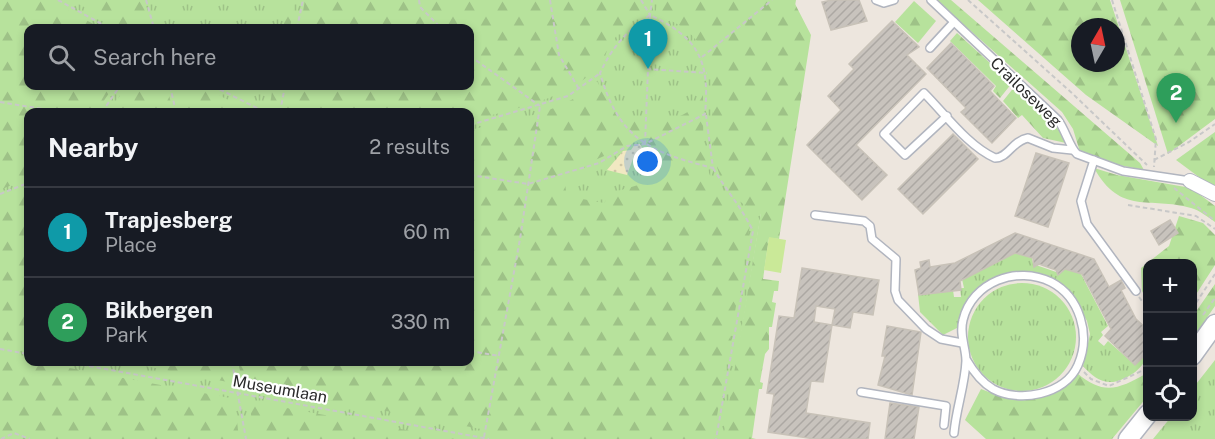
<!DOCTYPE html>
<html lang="en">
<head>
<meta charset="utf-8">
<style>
  body { margin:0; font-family:"Public Sans",sans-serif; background:#20242c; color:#f1f3f6 }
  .controls { position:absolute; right:18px; bottom:18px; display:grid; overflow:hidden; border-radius:12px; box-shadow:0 3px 9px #0003 }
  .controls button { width:54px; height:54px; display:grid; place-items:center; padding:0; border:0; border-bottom:2px solid #363941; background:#171b24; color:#f1f3f6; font:30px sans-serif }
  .compass { position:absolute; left:1071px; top:18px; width:54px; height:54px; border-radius:50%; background:#171b24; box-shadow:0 3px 9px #0003; rotate:9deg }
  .you { position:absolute; left:648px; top:162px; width:21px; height:21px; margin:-15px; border:4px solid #fff; border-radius:50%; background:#1a73e8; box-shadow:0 0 0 9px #1a73e833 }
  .badge { display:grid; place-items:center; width:39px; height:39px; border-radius:50%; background:#d93025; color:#fff; font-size:20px; font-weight:700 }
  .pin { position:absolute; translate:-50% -50px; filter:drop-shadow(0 2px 3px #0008) }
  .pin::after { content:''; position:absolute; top:32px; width:21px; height:18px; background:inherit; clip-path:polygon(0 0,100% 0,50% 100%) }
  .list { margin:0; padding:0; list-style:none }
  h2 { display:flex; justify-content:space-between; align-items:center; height:78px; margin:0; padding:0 24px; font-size:26px }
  h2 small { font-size:20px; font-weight:400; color:#9ea1a6 }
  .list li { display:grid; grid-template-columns:39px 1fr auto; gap:18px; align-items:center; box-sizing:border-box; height:90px; padding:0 24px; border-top:2px solid #363941 }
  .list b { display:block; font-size:22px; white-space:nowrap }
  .list p { margin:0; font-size:20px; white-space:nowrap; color:#9ea1a6 }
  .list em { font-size:20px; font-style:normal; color:#9ea1a6 }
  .icon { flex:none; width:33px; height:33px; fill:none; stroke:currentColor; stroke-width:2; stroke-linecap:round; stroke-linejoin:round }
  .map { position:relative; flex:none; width:1215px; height:439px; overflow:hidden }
  .search { position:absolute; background:#171b24; box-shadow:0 3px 9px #0003; left:24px; top:24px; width:450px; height:66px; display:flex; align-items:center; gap:15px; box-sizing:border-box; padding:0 21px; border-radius:12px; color:#9ea1a6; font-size:22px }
  .panel { position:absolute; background:#171b24; box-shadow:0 3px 9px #0003; left:24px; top:108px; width:450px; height:258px; border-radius:12px }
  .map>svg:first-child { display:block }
  .grass { fill:url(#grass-tufts); fill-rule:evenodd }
  .forest { fill:url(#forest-firs); fill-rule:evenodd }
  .sand { fill:url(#sand-dots) }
  .pitch { fill:#cae998 }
  .building { fill:url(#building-hatch); stroke:#c8c2b8; stroke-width:1.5; fill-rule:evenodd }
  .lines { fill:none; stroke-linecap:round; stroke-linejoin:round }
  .service-casing { stroke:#b1b5bf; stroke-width:10 }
  .minor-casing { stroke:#b1b5bf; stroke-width:16 }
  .secondary-casing { stroke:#b1b5bf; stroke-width:21 }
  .path { stroke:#c8c8c8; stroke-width:2; stroke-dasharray:4.5 3; stroke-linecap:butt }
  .service { stroke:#fff; stroke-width:7 }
  .minor { stroke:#fff; stroke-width:14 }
  .secondary { stroke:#fff; stroke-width:18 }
  .labels { text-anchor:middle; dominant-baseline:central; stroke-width:4.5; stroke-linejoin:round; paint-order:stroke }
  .street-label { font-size:16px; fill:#2b2b2b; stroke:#fff }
</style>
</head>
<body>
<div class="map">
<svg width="1215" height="439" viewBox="0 0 1215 439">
  <defs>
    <pattern id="grass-tufts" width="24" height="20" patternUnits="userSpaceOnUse" patternTransform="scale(1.5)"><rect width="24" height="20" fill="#b7e29c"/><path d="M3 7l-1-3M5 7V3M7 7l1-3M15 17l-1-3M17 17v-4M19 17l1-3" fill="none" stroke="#9ec287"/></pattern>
    <pattern id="forest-firs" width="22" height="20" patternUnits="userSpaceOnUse" patternTransform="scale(1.5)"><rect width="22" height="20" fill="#b7e29c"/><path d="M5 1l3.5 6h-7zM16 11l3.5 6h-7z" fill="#9ec287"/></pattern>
    <pattern id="sand-dots" width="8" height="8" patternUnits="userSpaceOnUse" patternTransform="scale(1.5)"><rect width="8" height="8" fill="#f1e8c2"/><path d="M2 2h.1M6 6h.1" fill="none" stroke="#cfc7a7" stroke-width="1.8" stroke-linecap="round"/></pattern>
    <pattern id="building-hatch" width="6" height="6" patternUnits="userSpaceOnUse" patternTransform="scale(1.5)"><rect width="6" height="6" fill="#c8c3bd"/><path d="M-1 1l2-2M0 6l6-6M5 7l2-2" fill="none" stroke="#aca8a3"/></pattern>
  </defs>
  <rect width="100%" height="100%" fill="#ede6de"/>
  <g class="grass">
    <path d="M0 0H796L724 439H0ZM28 28H470V86H28ZM28 112H470V362H28Z"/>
    <path d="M1015 252 1032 258 1033 264 1059 273 1064 268 1081 274 1108 326 1101 332 1103 335 1098 341 1104 346 1108 341 1135 365 1147 352C1147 367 1127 380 1113 382 1100 383 1091 375 1083 366L1090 334 1087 321 1071 293 1061 284 1045 277 995 279 980 288 967 302 959 327 943 335 920 312 918 294 953 290 954 297H961L960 288H964L962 279Z"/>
    <circle cx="1022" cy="337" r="54"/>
    <path d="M1215 360V439H1153L1171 417 1192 416 1193 388Z"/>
  </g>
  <g class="forest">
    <path d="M0 0H48L101 28H28V86H114L96 112H28V178L0 190Z"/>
    <path d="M72 0H143L151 28H120Z"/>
    <path d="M288 0H295L290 28H283Z"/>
    <path d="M305 0H638L646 11 645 15C612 23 608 63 583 80 549 103 508 111 470 120V112H285L289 86H470V28H300Z"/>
    <path d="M658 0H793L811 35 779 239 769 238 763 279 779 281 778 291H774L772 302 776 303 772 327H769V349L765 354 760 382 763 383 762 389H759L752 438 756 439H723L761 212C663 178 766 46 655 15Z"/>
    <path d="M936 0H951L1140 163 1144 170 1109 163 1080 152 1073 129 1062 112Z"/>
    <path d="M978 0H1110L1158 146 1086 95ZM1080 27H1116V63H1080Z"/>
    <path d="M1120 0H1215V119L1168 154Z"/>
    <path d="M914 1 936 21 918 43 895 22Z"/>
    <path d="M957 33 1012 83 1000 98 993 91 996 86 950 41Z"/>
    <path d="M597 81 611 108 627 123 634 117C657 125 691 120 703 95 704 149 697 189 751 219L713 439H534L243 384 238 362H470V130C511 120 566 113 597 81ZM635 142 650 145 658 166 663 169 662 178 611 193 604 203 577 198 566 191 565 183 593 161Z"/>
    <path d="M127 86H167L173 112H108Z"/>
    <path d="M176 86H199L254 112H183Z"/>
    <path d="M273 86H280L275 112 269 110Z"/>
    <path d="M1015 86C1036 104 1054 118 1066 143L1043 138 1022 115 1018 118 1003 101Z"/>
    <path d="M1215 132V189L1176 160Z"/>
    <path d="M1094 168 1117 175 1191 188 1215 206V222C1208 217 1199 210 1191 208 1149 196 1121 216 1094 168Z"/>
    <path d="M28 189V344L0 339V200Z"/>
    <path d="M1179 216 1203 223 1215 235V265L1193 299 1192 264H1148L1147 300 1142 291 1141 268 1169 246Z"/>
    <path d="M1215 284V306L1193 338V316Z"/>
    <path d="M0 355 230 398 235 403 239 439H0Z"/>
    <path d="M122 362H228L233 383 129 363Z"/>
    <path d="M1077 373C1104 396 1119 389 1147 373V397L1112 439H986L965 420 981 389C1015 403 1051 401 1077 373Z"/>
    <path d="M249 401 455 439H274L254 435Z"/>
  </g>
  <path class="sand" d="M635 144H640L645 153 634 156 627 175 607 170 623 151 631 150Z"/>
  <path class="pitch" d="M769 237 786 240 781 273 764 270Z"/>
  <g class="building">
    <path d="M832 0H859L867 21 831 30 822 2Z"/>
    <path d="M892 21 919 47 907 55 926 74 856 145 887 175 862 200 807 145 841 110 828 96 854 69 849 64Z"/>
    <path d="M951 43 994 86 990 91 1016 118 992 143 961 112 966 108 927 68Z"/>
    <path d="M953 134 978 159 923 214 898 189Z"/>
    <path d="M1036 153 1069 163 1048 227 1015 216Z"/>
    <path d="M1170 220 1178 233 1159 245 1151 231Z"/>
    <path d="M1015 233 1094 259 1109 287 1121 280 1125 288 1121 290 1136 319 1148 330V352L1135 365 1105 336 1111 329 1082 274 1065 269 1058 275 1056 270 1039 264 1034 267 1033 258 1015 253 960 281 961 290 919 295 915 270 921 268 920 262 929 260 930 267 955 263Z"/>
    <path d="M802 268 879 280 873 315 853 312 850 328 832 325 823 382 811 381 806 413 870 423 868 439H815L768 432 774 394 767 393 779 316 794 318ZM816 306 835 309 832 325 814 322Z"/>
    <path d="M887 326 921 332 912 395 878 385 885 356H882Z"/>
    <path d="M890 403 919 407 914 439H885Z"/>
  </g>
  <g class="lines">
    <g class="service-casing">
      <g id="service">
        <path d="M876 0 884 3 894 0"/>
        <path d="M931 0 1058 120C1065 129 1070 148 1077 154L1123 171 1190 181"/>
        <path d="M930 48 954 22"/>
        <path d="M947 116 905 155 884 134 924 93C945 114 968 146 995 158 1008 158 1012 141 1028 138L1053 148 1072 150"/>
        <path d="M1094 160 1081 201 1087 224 1136 291"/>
        <path d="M815 215 864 221 870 226 872 239 896 259 895 291 898 300 926 329 941 339 962 343"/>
        <path d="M861 392 946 406 944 425"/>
        <path d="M954 433C956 409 965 385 966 361 966 347 959 335 963 320 972 282 1017 265 1051 282 1080 297 1091 335 1078 365 1065 395 1019 403 993 389 981 382 973 371 966 359"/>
      </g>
    </g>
    <g class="minor-casing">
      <path id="minor" d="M1190 181 1215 194"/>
    </g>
    <g class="secondary-casing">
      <g id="secondary">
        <path d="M1192 356 1215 324"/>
        <path d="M1128 439 1148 414"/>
      </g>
    </g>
    <g class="path">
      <path d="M58 0 109 28"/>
      <path d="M146 0 154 28"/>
      <path d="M419 0 420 7 441 28"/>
      <path d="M550 0 559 55 579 89"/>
      <path d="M641 0 650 15 652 0"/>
      <path d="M968 0 1074 95 1147 165"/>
      <path d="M1112 0 1156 139 1154 167"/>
      <path d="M650 15C626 32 612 47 600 73 619 140 650 152 713 168L706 115"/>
      <path d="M650 15 648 69 707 73"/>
      <path d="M297 28 303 0"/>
      <path d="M470 56 540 106"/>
      <path d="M702 57 772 0"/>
      <path d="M170 86 176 112"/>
      <path d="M213 86 265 112"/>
      <path d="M0 102 61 112"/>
      <path d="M102 112 120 86"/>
      <path d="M280 112 285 86"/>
      <path d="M470 125 568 96 599 74"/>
      <path d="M645 144 648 69"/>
      <path d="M1154 160 1189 142 1215 124"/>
      <path d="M713 168C726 190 742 208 753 231L716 439"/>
      <path d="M470 175 528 184 599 163 627 146 645 144 705 114C710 61 699 38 650 15"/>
      <path d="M1174 188 1215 221"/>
      <path d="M0 194 28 183"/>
      <path d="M1128 205 1196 216 1215 229"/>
      <path d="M1139 297 1148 309"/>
      <path d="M1192 309 1215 274"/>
      <path d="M1203 315 1215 298"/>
      <path d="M0 349 28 354"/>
      <path d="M470 351 499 356"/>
      <path d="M67 362 489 439"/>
      <path d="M232 362 246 439"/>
      <path d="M1084 372 1091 379 1109 386 1148 368"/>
      <path d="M484 437 520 239 540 106"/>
      <path d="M1 439 14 433 30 439"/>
    </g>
    <use href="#service" class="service"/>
    <use href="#minor" class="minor"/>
    <use href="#secondary" class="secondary"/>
  </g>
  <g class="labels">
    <g class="street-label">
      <text transform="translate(1026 92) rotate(44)">Crailoseweg</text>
      <text transform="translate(280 389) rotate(10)">Museumlaan</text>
    </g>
  </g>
</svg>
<div class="controls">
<button>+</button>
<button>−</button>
<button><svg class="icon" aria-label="locate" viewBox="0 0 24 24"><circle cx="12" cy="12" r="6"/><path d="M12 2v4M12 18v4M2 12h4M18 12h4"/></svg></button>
</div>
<svg class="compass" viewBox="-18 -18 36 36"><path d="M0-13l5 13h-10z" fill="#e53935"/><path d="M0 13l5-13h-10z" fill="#9ea1a6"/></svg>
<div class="you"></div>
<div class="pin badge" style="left:648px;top:69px;background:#0f9aa8">1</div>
<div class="pin badge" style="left:1176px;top:123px;background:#2e9e5b">2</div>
<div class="search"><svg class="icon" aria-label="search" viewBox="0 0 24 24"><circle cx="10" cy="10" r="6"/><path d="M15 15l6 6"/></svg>Search here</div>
<section class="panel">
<h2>Nearby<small>2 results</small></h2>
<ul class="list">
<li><span class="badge" style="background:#0f9aa8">1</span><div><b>Trapjesberg</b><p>Place</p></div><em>60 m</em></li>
<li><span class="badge" style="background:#2e9e5b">2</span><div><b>Bikbergen</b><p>Park</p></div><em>330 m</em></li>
</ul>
</section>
</div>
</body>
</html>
